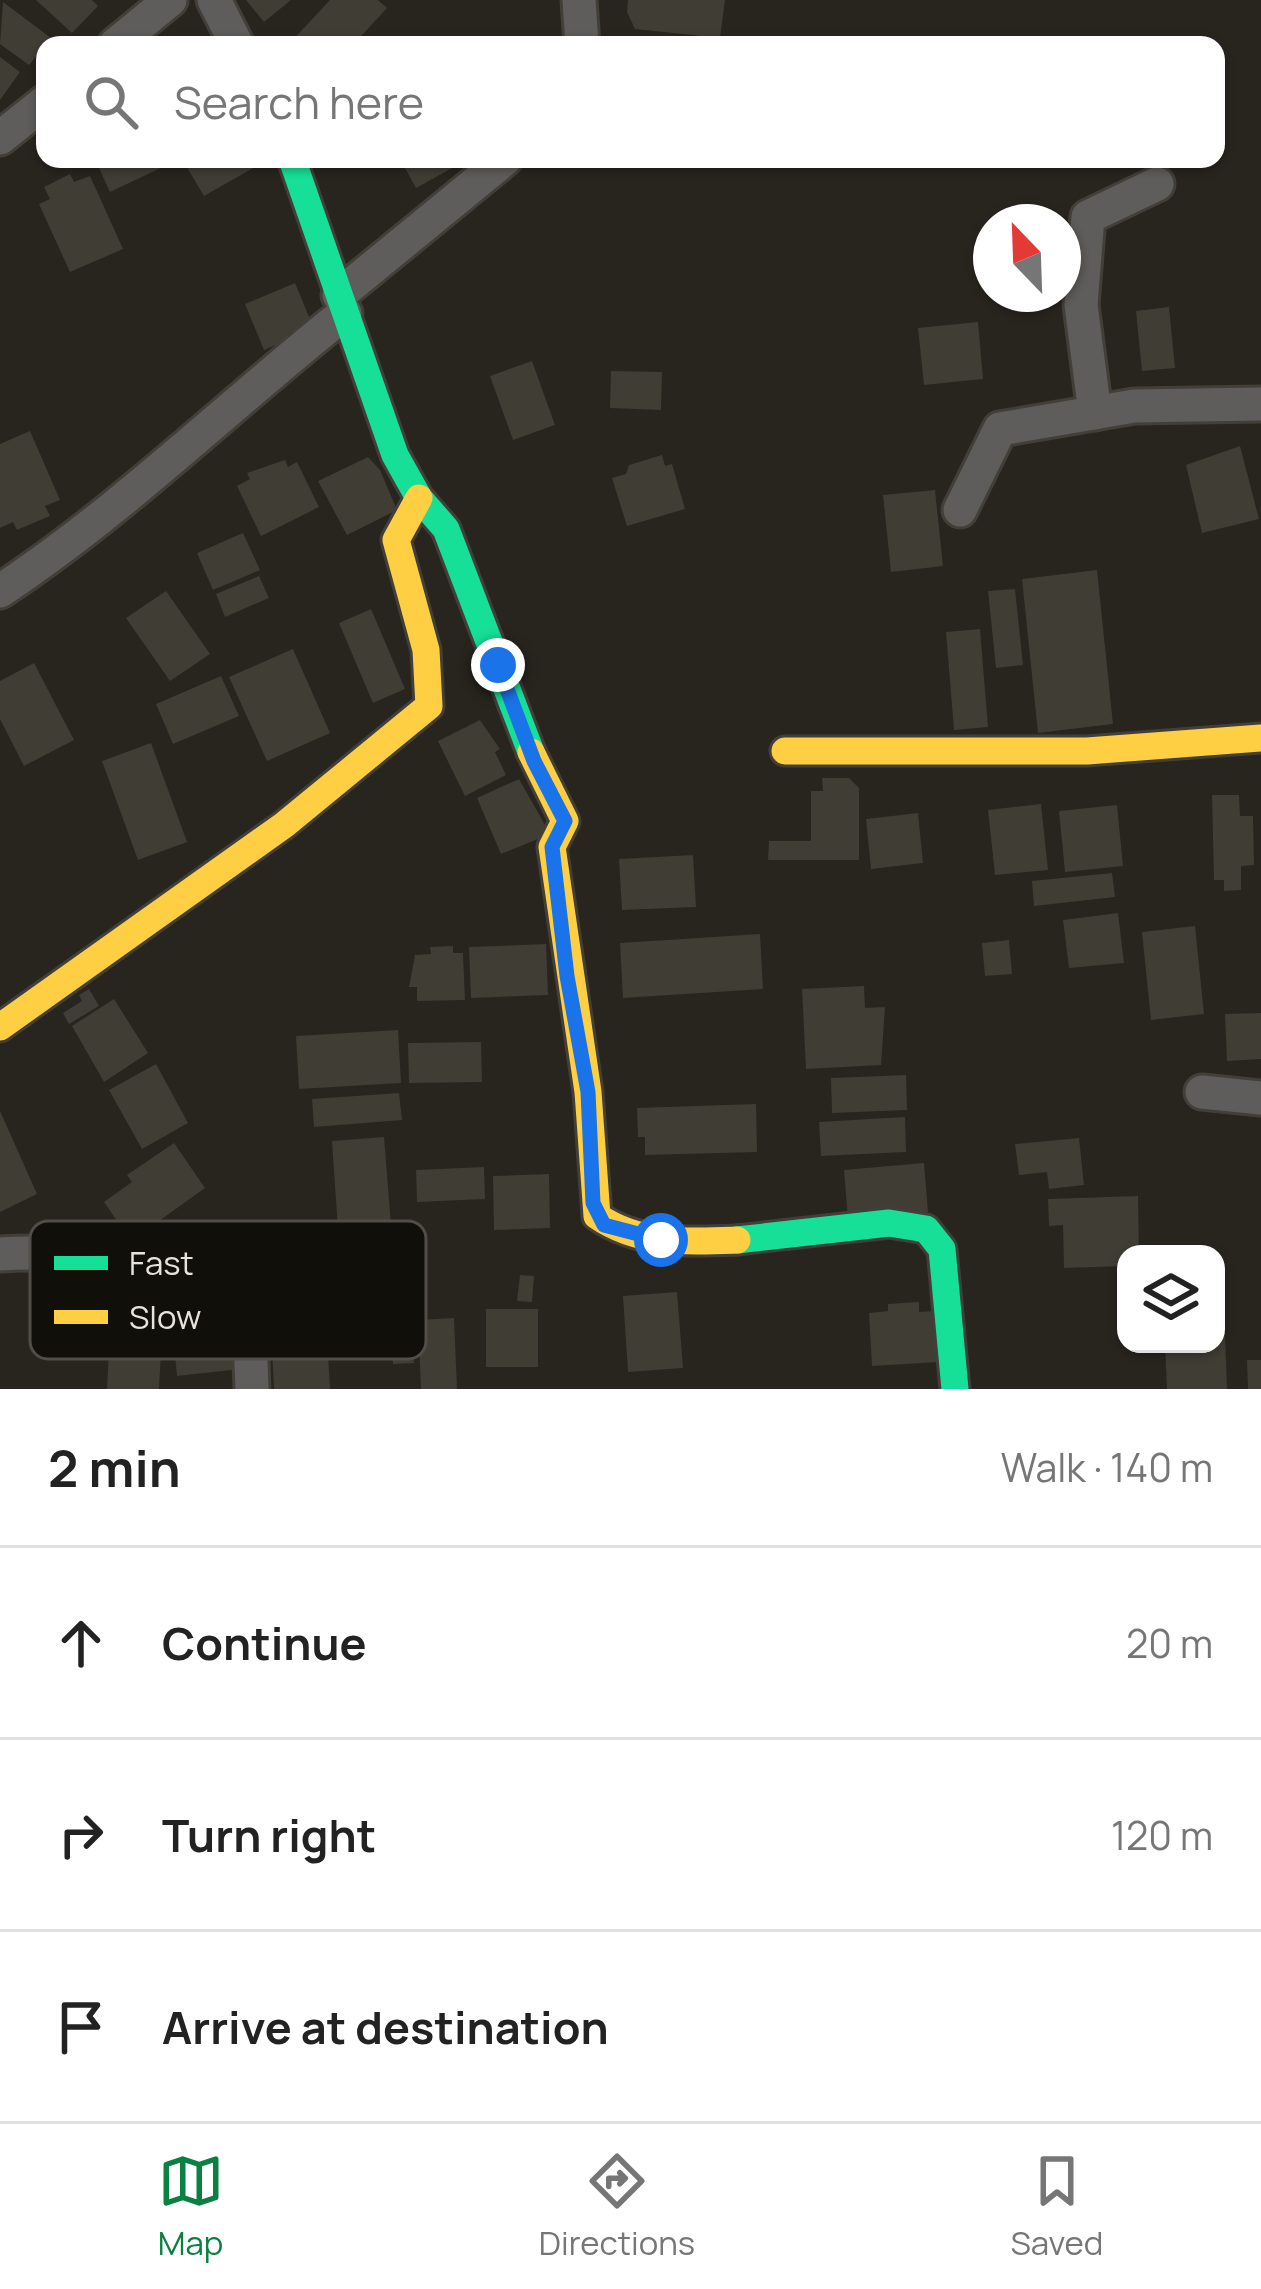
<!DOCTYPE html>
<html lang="en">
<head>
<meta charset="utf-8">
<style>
  body { margin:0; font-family:Manrope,sans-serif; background:#f2f2f2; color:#222 }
  .controls { position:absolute; right:36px; bottom:36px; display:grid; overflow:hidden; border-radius:24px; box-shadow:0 3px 9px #0004 }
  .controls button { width:108px; height:108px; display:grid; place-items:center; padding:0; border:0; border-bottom:3px solid #e0e0e0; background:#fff; color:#222; font:60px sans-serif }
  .compass { position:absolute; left:973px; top:204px; width:108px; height:108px; border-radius:50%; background:#fff; box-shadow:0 3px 9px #0004; rotate:337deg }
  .stop { position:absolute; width:36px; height:36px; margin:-27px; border:9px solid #1a73e8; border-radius:50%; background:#fff }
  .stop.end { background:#1a73e8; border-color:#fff; box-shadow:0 3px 12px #0008 }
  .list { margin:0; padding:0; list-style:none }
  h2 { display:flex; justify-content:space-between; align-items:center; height:156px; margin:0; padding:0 48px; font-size:51px }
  h2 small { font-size:39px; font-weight:400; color:#767676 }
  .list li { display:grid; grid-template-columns:78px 1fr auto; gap:36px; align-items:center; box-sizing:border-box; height:192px; padding:0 48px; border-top:3px solid #e0e0e0 }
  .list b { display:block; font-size:45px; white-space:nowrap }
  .list em { font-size:39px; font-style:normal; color:#767676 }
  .icon { flex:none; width:66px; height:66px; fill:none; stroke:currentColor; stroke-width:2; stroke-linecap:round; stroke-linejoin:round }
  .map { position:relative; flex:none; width:1261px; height:1389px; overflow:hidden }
  .search { position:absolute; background:#fff; box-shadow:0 3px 9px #0004; left:36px; right:36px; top:36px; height:132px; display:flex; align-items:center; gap:30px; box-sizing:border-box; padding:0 42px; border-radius:24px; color:#767676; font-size:45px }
  .sheet { height:732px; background:#fff }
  nav { display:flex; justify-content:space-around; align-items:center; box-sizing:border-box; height:168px; border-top:3px solid #e0e0e0; background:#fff; font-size:33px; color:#767676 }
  nav a { display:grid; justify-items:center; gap:6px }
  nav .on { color:#0b8043 }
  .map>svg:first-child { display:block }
  .building { fill:#3f3d34 }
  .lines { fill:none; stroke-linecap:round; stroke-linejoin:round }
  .street-casing { stroke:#423f39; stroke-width:39 }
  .fast-casing { stroke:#423f39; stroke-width:33 }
  .slow-casing { stroke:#423f39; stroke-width:33 }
  .street { stroke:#5f5d5b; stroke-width:33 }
  .fast { stroke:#16e098; stroke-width:27 }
  .slow { stroke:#ffcf43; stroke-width:27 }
  .route { stroke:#1a73e8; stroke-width:15 }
  .key { fill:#110f0a; stroke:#514e49; stroke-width:3 }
  .key-label { font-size:33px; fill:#e6e2dc }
</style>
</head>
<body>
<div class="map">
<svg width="1261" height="1389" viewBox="0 0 1261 1389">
  <rect width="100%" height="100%" fill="#28241e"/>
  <g class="building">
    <path d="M36 0H92L98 6 72 33Z"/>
    <path d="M246 0H291L264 22Z"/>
    <path d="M330 0H378L387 8 353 45H288Z"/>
    <path d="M628 0H725L720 38 635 29 627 12Z"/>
    <path d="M3 2 51 38 29 65 0 44Z"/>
    <path d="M0 57 20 72 0 100Z"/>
    <path d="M95 159H162L165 166 110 192Z"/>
    <path d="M182 159H250L255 167 204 196Z"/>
    <path d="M400 159H449L454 167 416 188Z"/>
    <rect x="727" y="159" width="57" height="9"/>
    <path d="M70 174 74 182 90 176 123 249 70 272 39 204 50 199 44 187Z"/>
    <path d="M295 283 314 329 264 350 245 304Z"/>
    <path d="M1169 307 1175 368 1142 371 1136 311Z"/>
    <path d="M978 322 983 379 924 385 918 328Z"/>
    <path d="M532 361 555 425 513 440 490 376Z"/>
    <path d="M611 371 662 372 661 410 610 408Z"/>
    <path d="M30 431 60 500 45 506 50 516 17 530 13 522 0 528V444Z"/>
    <path d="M1240 446 1259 519 1202 533 1186 465Z"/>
    <path d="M662 455 665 466 672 464 685 509 627 526 612 478 626 474 629 465Z"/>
    <path d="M368 457 380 470 397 510 347 535 318 481Z"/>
    <path d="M285 460 288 467 297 462 319 507 261 536 237 486 250 479 247 473Z"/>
    <path d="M935 490 943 566 891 572 883 495Z"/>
    <path d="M243 533 260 570 213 590 197 553Z"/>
    <path d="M1097 570 1113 724 1038 733 1022 579Z"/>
    <path d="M259 576 269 598 225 617 216 594Z"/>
    <path d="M1015 589 1023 665 996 668 988 591Z"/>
    <path d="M166 591 210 654 170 681 126 618Z"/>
    <path d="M371 609 405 689 373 703 339 623Z"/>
    <path d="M980 629 988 727 954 730 946 632Z"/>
    <path d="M293 649 330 733 267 761 229 677Z"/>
    <path d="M34 663 74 740 24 766 0 719V681Z"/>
    <path d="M221 676 239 716 173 744 156 704Z"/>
    <path d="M480 720 500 749 495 752 506 775 465 796 438 741Z"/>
    <path d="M151 743 187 842 138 860 102 761Z"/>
    <path d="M822 778H849L859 788V860H768L769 841H811V791H823Z"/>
    <path d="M519 779 550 834 501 854 477 798Z"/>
    <path d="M1212 795H1239L1240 816H1253L1254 865 1241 866V890L1224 891V880H1214Z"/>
    <path d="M1041 804 1048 870 995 875 988 810Z"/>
    <path d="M1117 805 1123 866 1065 872 1059 811Z"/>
    <path d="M918 813 923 863 871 869 866 819Z"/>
    <path d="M693 855 696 907 622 910 619 859Z"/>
    <path d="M1112 873 1115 897 1034 906 1032 881Z"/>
    <path d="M1118 913 1124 963 1069 968 1063 920Z"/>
    <path d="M1195 926 1204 1014 1151 1020 1142 932Z"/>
    <path d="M760 934 763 989 623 998 620 943Z"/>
    <path d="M1009 940 1012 974 985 976 982 943Z"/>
    <path d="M546 944 548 995 471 998 469 947Z"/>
    <path d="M453 946V953H463L465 1000 417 1001V987H409L415 955 431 954 430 947Z"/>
    <path d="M864 986 865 1008 885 1007 881 1065 806 1069 802 989Z"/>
    <path d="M89 989 99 1006 69 1024 63 1013 82 1001 79 995Z"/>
    <path d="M114 999 148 1053 104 1082 72 1026Z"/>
    <path d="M1261 1013V1059L1227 1061 1225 1014Z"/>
    <path d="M398 1030 401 1083 299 1089 296 1036Z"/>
    <path d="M481 1042 482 1082 409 1083 408 1043Z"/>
    <path d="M156 1064 188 1123 142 1149 109 1090Z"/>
    <path d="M906 1075 907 1110 832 1113 831 1078Z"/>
    <path d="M399 1093 402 1120 314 1127 312 1099Z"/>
    <path d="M756 1104 757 1152 645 1155V1137H638L637 1108Z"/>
    <path d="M0 1111 37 1194 0 1212Z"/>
    <path d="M905 1117 906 1152 821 1156 819 1122Z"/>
    <path d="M384 1137 391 1225 338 1229 332 1141Z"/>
    <path d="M1079 1138 1084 1185 1049 1189 1047 1172 1019 1175 1015 1144Z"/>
    <path d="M174 1143 205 1188 131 1241 104 1202 132 1182 127 1175Z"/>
    <path d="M924 1163 928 1212 848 1219 844 1170Z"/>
    <path d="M484 1167 485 1199 417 1202 416 1170Z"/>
    <path d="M549 1174 550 1228 494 1230 493 1176Z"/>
    <path d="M1138 1196 1139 1254H1126V1266L1064 1268 1063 1225 1049 1226 1048 1199Z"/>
    <path d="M520 1275 534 1276 532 1302 517 1301Z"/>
    <path d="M677 1292 683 1368 628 1372 623 1296Z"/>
    <path d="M919 1302V1312L936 1311 938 1362 872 1366 869 1313 888 1311V1304Z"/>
    <path d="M1224 1308 1227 1389H1167L1165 1344H1216V1309Z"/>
    <rect x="486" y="1309" width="52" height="58"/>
    <path d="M221 1313 238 1324 241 1369 177 1376 172 1322Z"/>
    <path d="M410 1316 414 1363 393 1364 389 1317Z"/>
    <path d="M454 1318 457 1389H421L418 1320Z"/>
    <path d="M306 1328V1338L327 1336 330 1389H274L271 1330Z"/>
    <path d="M109 1349 161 1350 159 1389H107Z"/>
    <path d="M1247 1360H1261V1389H1248Z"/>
  </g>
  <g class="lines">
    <g class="street-casing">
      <g id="street">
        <path d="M214 0 237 45"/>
        <path d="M579 0 582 45"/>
        <path d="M115 45 170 0"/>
        <path d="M0 138 45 102"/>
        <path d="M339 295 505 159"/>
        <path d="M1095 413 1081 305 1088 217 1157 184"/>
        <path d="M960 510 1000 429 1134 406 1261 404"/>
        <path d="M0 591C124 509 229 405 345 313"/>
        <path d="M1202 1092 1261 1098"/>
        <path d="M0 1254C56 1250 161 1259 212 1282 226 1289 238 1301 249 1311L252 1389"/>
      </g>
    </g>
    <g class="fast-casing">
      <g id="fast">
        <path d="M292 159 395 455 419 498 446 529 531 752"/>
        <path d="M737 1240 889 1223 926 1229 942 1249 955 1389"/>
      </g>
    </g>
    <g class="slow-casing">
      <g id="slow">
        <path d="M785 751H1087L1261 738"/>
        <path d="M531 752 565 821 552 847 588 1092 597 1216C639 1245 688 1242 737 1240"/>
        <path d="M0 1027 284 825 429 706 426 650 396 540 419 498"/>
      </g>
    </g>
    <use href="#street" class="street"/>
    <use href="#fast" class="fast"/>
    <use href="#slow" class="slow"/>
  </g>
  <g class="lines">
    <path class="route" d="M498 665 534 761 565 821 552 847 567 976 588 1092 593 1203 604 1225 661 1240"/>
  </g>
  <rect x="30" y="1221" width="396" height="138" rx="18" class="key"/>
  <rect x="54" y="1256" width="54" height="14" fill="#16e098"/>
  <rect x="54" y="1310" width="54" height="14" fill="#ffcf43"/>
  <g class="key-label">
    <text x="129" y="1275">Fast</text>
    <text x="129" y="1329">Slow</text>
  </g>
</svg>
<div class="controls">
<button><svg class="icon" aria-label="layers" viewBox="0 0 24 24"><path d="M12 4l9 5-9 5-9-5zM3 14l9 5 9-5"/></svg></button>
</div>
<svg class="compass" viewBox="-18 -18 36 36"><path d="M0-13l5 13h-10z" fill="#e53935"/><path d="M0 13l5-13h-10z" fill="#767676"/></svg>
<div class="stop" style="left:661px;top:1240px"></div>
<div class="stop end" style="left:498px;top:665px"></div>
<div class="search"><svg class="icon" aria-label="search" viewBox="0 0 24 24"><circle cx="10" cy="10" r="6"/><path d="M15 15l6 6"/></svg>Search here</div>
</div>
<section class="sheet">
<h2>2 min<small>Walk · 140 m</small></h2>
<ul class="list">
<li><svg class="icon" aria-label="ahead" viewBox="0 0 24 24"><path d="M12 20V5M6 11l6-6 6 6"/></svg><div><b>Continue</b></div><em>20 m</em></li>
<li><svg class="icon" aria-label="right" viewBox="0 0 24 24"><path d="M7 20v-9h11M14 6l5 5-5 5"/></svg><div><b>Turn right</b></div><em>120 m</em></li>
<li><svg class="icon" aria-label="arrive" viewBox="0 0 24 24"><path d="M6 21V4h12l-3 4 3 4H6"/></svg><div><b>Arrive at destination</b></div></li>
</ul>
</section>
<nav>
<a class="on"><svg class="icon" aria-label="map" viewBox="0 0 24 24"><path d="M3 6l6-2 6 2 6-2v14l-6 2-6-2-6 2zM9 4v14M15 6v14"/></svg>Map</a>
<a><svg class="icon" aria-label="directions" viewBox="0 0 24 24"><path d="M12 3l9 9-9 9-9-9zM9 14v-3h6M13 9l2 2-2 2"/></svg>Directions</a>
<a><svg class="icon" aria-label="saved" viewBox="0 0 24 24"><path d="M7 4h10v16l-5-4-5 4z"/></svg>Saved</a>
</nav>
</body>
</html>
